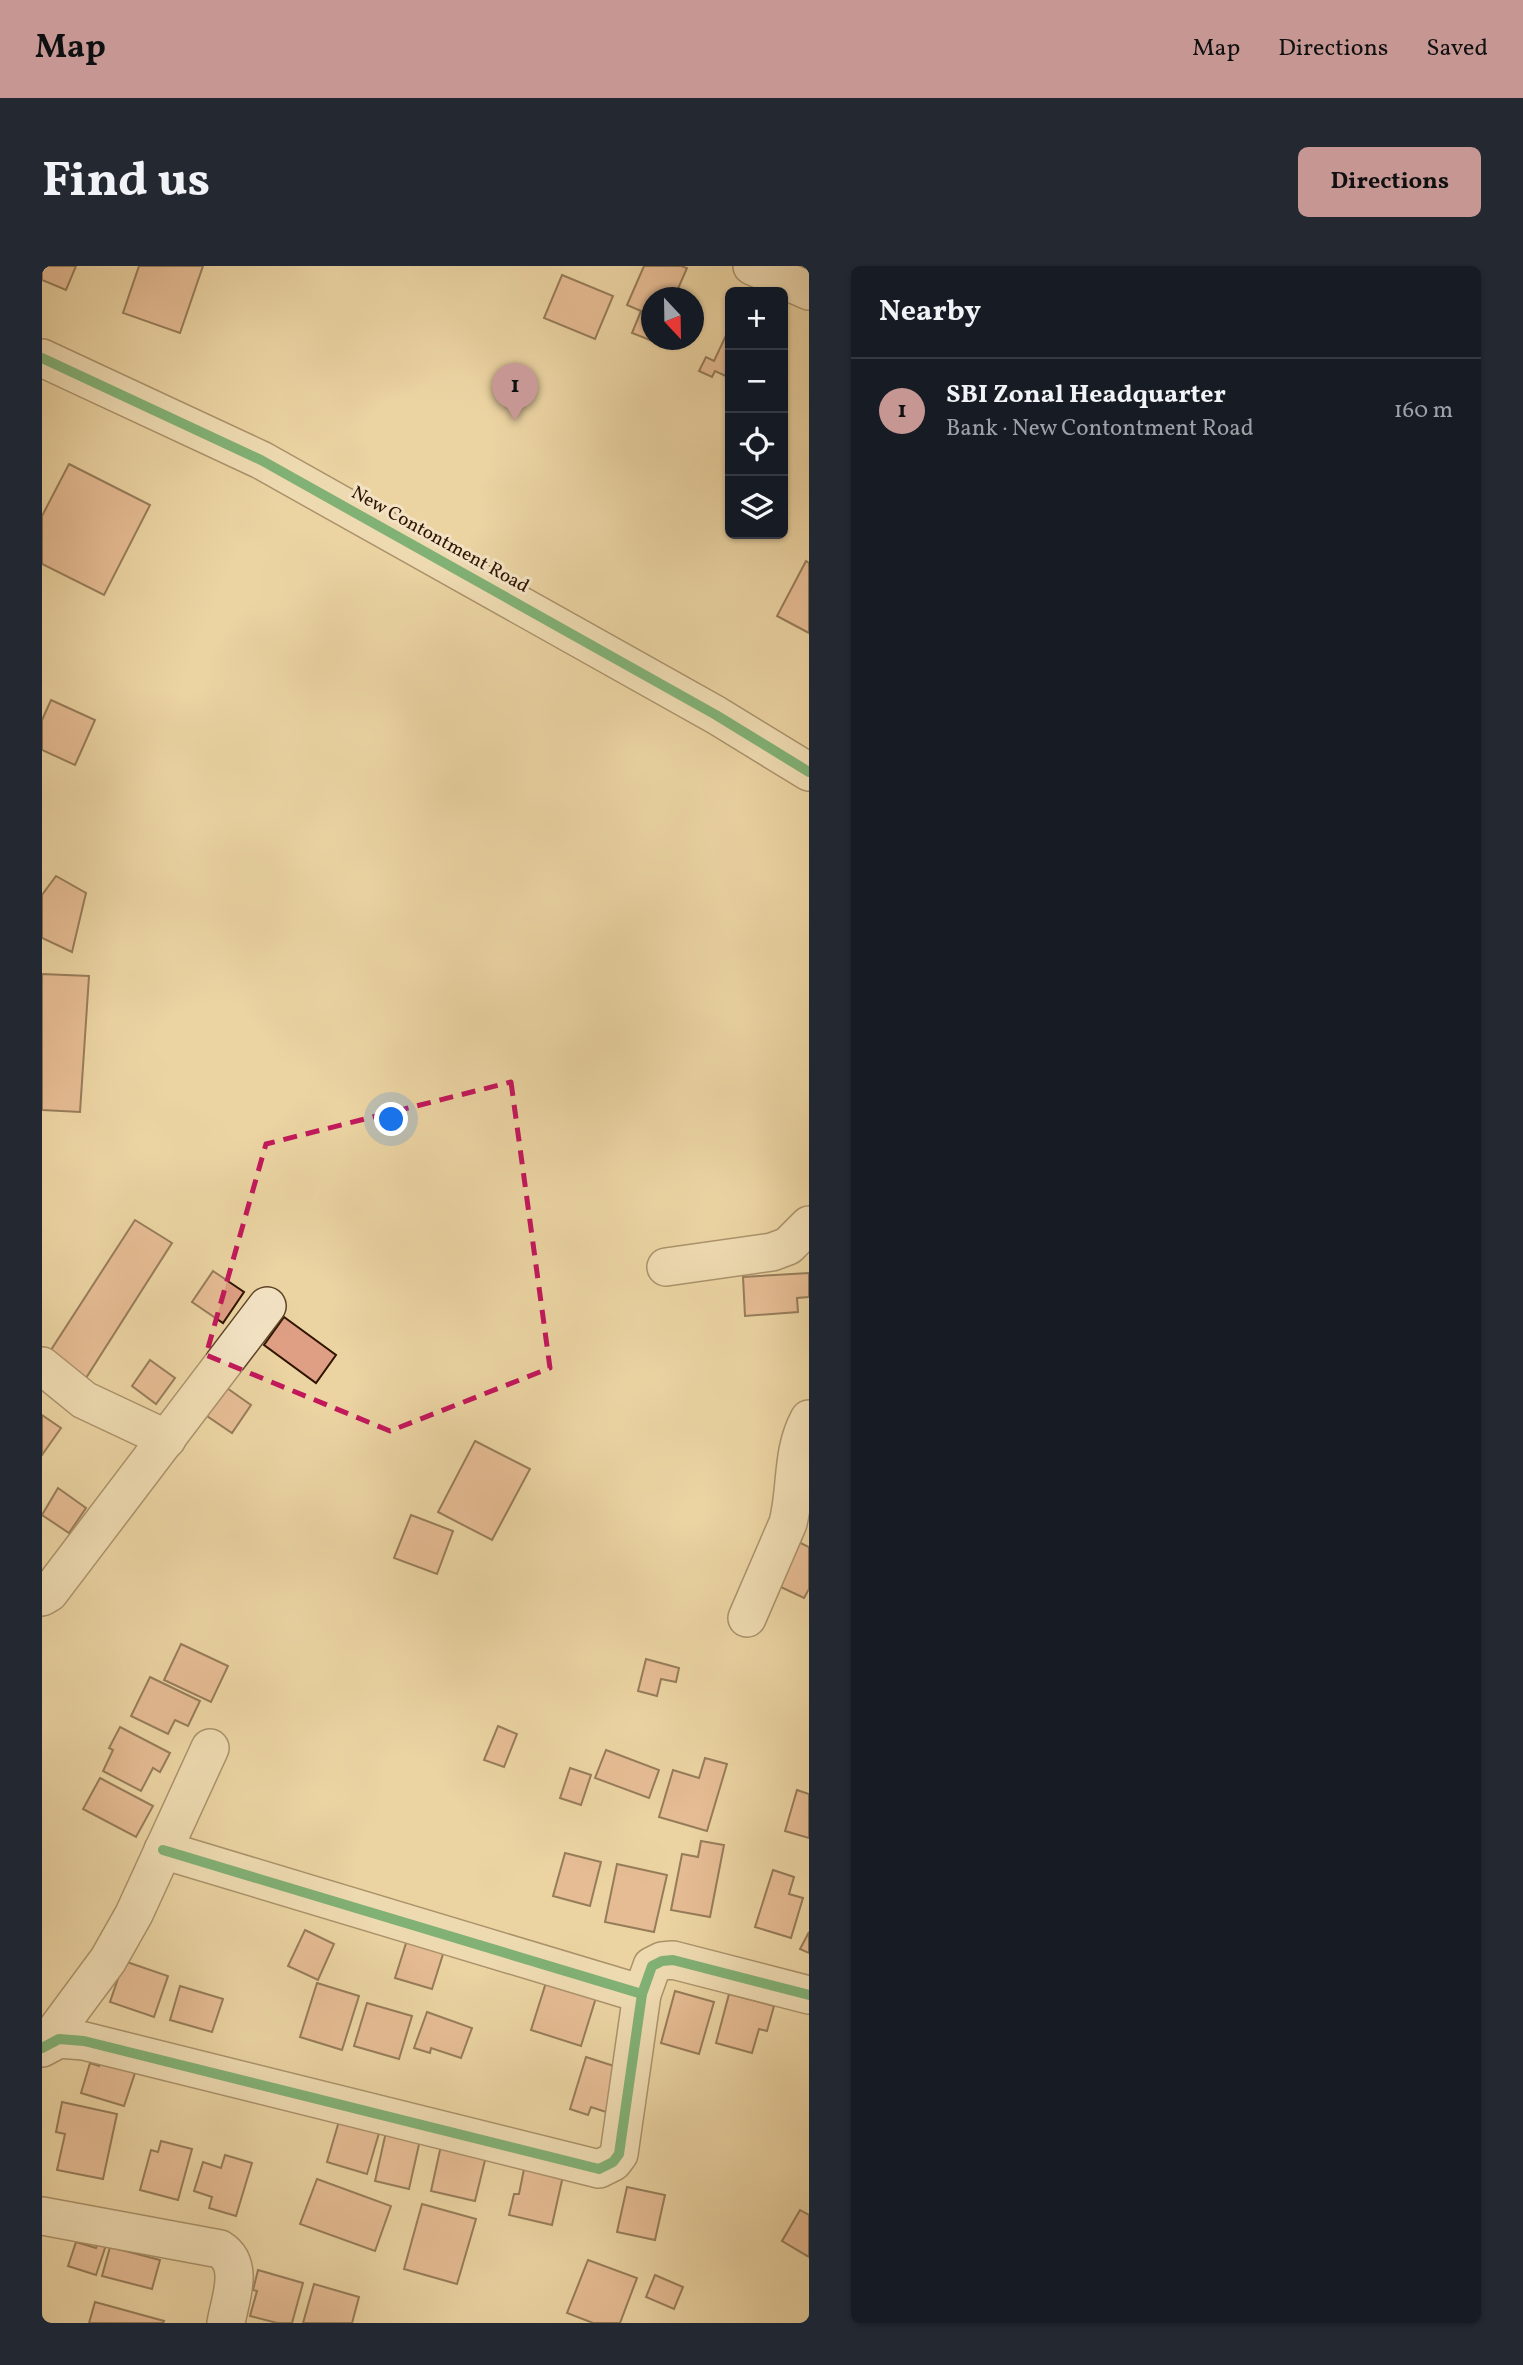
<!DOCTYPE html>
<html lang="en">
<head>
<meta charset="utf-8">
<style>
  body { margin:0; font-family:Vollkorn,serif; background:#242831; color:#f1f3f6 }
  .controls { position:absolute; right:21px; top:21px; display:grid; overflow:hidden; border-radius:10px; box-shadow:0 2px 5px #0004 }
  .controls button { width:63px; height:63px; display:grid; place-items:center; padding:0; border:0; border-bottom:2px solid #363941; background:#171b24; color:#f1f3f6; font:35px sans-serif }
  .compass { position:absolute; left:599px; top:21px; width:63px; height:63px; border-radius:50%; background:#171b24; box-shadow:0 2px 5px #0004; rotate:158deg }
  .you { position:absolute; left:350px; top:854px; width:24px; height:24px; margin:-18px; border:5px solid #fff; border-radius:50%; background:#1a73e8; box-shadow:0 0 0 10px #1a73e833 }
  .badge { display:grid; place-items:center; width:46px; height:46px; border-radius:50%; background:#c59692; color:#111; font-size:23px; font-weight:700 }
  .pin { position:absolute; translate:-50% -58px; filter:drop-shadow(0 2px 4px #0008) }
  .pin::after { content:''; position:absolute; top:37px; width:24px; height:21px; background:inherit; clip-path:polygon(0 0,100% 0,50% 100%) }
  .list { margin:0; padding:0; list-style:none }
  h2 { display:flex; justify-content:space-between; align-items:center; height:91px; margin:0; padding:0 28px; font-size:30px }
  h2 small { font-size:23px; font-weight:400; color:#9ea1a6 }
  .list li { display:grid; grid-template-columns:46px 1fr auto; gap:21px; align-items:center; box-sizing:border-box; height:105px; padding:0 28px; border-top:2px solid #363941 }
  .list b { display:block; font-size:26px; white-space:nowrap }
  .list p { margin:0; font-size:23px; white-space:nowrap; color:#9ea1a6 }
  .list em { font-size:23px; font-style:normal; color:#9ea1a6 }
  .icon { flex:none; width:38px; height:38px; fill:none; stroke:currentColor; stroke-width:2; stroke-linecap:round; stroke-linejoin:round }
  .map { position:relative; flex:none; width:767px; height:2057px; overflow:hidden; border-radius:10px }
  header { display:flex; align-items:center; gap:42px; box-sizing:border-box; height:98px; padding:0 35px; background:#c59692; color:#111 }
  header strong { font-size:33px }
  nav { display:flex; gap:38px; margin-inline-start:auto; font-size:24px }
  .intro { display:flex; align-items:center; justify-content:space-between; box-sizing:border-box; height:168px; padding:0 42px }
  h1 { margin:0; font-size:49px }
  .button { padding:18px 32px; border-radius:10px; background:#c59692; color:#111; font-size:24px; font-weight:700 }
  main { display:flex; gap:42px; padding:0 42px }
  aside { flex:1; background:#171b24; border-radius:10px; box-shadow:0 2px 5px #0004 }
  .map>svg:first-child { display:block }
  .building { fill:#df9f84; stroke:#2f1400; stroke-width:2 }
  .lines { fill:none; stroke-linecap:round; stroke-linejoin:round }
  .minor-casing { stroke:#5e4428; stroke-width:40 }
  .minor { stroke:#f2e2c3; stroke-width:37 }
  .cycleway-casing { stroke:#f2e2c3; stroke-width:15 }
  .cycleway { stroke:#00873e; stroke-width:10 }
  .marked { fill:none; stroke:#c2185b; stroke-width:5; stroke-dasharray:14 9; stroke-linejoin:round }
  .labels { text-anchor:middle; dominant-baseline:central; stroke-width:6; stroke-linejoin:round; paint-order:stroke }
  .street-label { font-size:19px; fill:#2f1400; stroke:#f2e2c3 }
</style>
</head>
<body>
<header>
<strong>Map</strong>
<nav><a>Map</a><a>Directions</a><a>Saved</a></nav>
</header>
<div class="intro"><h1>Find us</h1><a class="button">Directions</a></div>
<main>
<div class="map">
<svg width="767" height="2057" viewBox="0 0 767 2057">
  <rect width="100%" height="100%" fill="#ebd3a2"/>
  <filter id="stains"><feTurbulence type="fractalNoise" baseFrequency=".00286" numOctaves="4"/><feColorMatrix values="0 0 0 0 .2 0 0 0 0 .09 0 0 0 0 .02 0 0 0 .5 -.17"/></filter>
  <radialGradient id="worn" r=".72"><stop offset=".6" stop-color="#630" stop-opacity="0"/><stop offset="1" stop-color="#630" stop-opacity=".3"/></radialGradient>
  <g class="building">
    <path d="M0 0H34L24 24 0 14Z"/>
    <path d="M97 0H161L138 67 81 47Z"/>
    <path d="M602 0H639L645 2 632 32H610V74H614L613 76 590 67 599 45 585 39Z"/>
    <path d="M520 9 571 30 553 73 502 52Z"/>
    <path d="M688 61V112L673 105 670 111 657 105 664 91 672 95Z"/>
    <path d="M27 198 108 239 62 329 0 298V250Z"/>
    <path d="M764 295 767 297V367L735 350Z"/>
    <path d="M9 434 53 454 33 499 0 484V454Z"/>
    <path d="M14 610 44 627 30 686 0 672V629Z"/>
    <path d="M0 708 47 710 38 846 0 844Z"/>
    <path d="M93 954 130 977 44 1112 7 1087Z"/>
    <path d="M171 1005 202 1026 181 1057 150 1036Z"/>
    <path d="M767 1007V1031L755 1032 756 1046 703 1050 701 1011Z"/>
    <path d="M242 1051 294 1089 274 1117 222 1079Z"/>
    <path d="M108 1094 133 1112 114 1138 90 1120Z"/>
    <path d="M182 1120 209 1139 190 1167 162 1148Z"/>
    <path d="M0 1149 19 1162 0 1189Z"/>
    <path d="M433 1175 488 1203 450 1274 396 1246Z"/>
    <path d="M16 1222 44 1242 27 1267 0 1249Z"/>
    <path d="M369 1249 411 1265 395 1308 352 1292Z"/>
    <path d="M748 1272 767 1281V1323L762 1332 726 1315Z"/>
    <path d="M139 1378 186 1400 169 1436 122 1414Z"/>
    <path d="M604 1393 637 1402 634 1416 619 1413 615 1430 596 1425Z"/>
    <path d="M108 1411 158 1435 146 1460 133 1454 126 1468 89 1450Z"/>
    <path d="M456 1460 475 1468 462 1501 442 1494Z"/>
    <path d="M78 1461 128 1487 118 1506 111 1502 99 1525 61 1505 71 1484 67 1482Z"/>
    <path d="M564 1484 617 1504 607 1532 553 1512Z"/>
    <path d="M663 1492 685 1498 665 1565 617 1551 631 1504 657 1512Z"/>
    <path d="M528 1502 549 1509 539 1539 518 1532Z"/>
    <path d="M58 1512 111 1540 94 1571 41 1543Z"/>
    <path d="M755 1524 767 1528V1572L743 1565Z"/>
    <path d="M659 1575 682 1579 668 1651 629 1644 640 1588 656 1591Z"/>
    <path d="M523 1587 559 1596 548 1640 511 1630Z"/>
    <path d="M575 1598 625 1609 612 1666 563 1656Z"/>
    <path d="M731 1604 752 1611 747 1628 761 1632 749 1672 713 1661Z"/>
    <path d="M263 1664 292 1678 276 1714 246 1700Z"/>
    <path d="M767 1666V1687L758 1683Z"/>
    <path d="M366 1671 403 1682 390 1723 353 1712Z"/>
    <path d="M82 1695 126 1710 112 1751 68 1736Z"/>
    <path d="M507 1707 557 1722 539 1780 489 1764Z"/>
    <path d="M275 1717 317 1730 300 1784 258 1771Z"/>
    <path d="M138 1720 181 1733 170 1766 128 1754Z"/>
    <path d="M633 1725 672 1736 657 1788 619 1777Z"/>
    <path d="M687 1728 732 1740 725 1765 717 1763 710 1787 674 1777Z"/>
    <path d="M325 1737 370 1750 357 1793 312 1780Z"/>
    <path d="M385 1746 430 1762 419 1792 389 1782 388 1787 372 1782Z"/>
    <path d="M60 1787 96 1798 82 1840 39 1827 48 1797 57 1800Z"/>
    <path d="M544 1791 578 1802 564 1846 549 1841 546 1849 528 1843Z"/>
    <path d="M20 1836 75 1848 61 1913 15 1904 23 1868 14 1866Z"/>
    <path d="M300 1845 340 1857 325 1908 285 1896Z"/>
    <path d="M346 1857 380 1865 367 1923 333 1915Z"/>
    <path d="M119 1875 150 1883 136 1934 98 1924 109 1884 116 1886Z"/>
    <path d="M400 1875 445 1886 433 1935 389 1925Z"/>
    <path d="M183 1889 210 1897 194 1950 167 1942 170 1931 152 1925 161 1896 179 1902Z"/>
    <path d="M484 1893 523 1901 510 1959 467 1949 472 1928H477Z"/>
    <path d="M275 1913 349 1940 333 1985 258 1958Z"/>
    <path d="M585 1921 623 1929 613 1974 575 1966Z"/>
    <path d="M380 1938 434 1953 415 2018 362 2003Z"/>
    <path d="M758 1944 767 1949V1991L740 1975Z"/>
    <path d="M34 1976 54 1982 56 1976 64 1979 54 2009 26 2000Z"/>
    <path d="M68 1981 118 1994 110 2023 60 2010Z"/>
    <path d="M546 1994 595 2012 578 2057H551L525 2047Z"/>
    <path d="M216 2004 261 2017 250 2057H235L208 2050 215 2025 211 2024Z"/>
    <path d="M613 2009 641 2021 632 2043 604 2031Z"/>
    <path d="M272 2018 317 2031 310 2057H261Z"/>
    <path d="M53 2036 122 2055 121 2057H47Z"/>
  </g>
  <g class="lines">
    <g class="minor-casing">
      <g id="minor">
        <path d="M710 0 767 25"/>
        <path d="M0 92 219 194 674 449 767 506"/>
        <path d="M624 1001 730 986 746 980 767 959"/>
        <path d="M0 1100 42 1134 125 1173"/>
        <path d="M0 1331 7 1327 225 1040"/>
        <path d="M705 1352 746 1257C755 1222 749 1186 767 1153"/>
        <path d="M121 1584 600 1728"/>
        <path d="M3 1779 66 1694 92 1648 168 1482"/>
        <path d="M0 1782 17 1773 42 1775 557 1903 571 1896 577 1888 600 1728 610 1700 620 1695 631 1694 767 1729"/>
        <path d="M0 1950 178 1983C203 1999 188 2033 184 2057"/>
      </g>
    </g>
    <use href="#minor" class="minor"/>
    <g class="cycleway-casing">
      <g id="cycleway">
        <path d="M0 92 219 194 674 449 767 506"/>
        <path d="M121 1584 600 1728"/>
        <path d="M0 1782 17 1773 42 1775 557 1903 571 1896 577 1888 600 1728 610 1700 620 1695 631 1694 767 1729"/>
      </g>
    </g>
    <use href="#cycleway" class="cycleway"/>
  </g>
  <path d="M0 0H767V2057H0ZM469 816 508 1102 348 1165 164 1089 224 878Z" fill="#ebd3a2" fill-opacity=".55" fill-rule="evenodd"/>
  <path class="marked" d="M469 816 508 1102 348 1165 164 1089 224 878Z"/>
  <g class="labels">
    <g class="street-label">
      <text transform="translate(398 274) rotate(29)">New Contontment Road</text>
    </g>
  </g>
  <rect width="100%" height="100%" filter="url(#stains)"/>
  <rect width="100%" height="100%" fill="url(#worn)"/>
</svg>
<div class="controls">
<button>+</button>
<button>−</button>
<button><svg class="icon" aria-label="locate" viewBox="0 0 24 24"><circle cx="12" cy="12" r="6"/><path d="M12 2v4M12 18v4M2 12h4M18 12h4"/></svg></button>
<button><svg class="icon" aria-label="layers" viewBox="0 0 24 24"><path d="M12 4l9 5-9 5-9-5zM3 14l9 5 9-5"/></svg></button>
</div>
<svg class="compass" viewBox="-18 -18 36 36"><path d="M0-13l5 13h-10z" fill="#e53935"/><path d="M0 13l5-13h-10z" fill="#9ea1a6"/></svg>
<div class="you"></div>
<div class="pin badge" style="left:473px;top:155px">1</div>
</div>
<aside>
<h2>Nearby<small></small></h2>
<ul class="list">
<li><span class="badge">1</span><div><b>SBI Zonal Headquarter</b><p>Bank · New Contontment Road</p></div><em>160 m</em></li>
</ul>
</aside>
</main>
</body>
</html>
